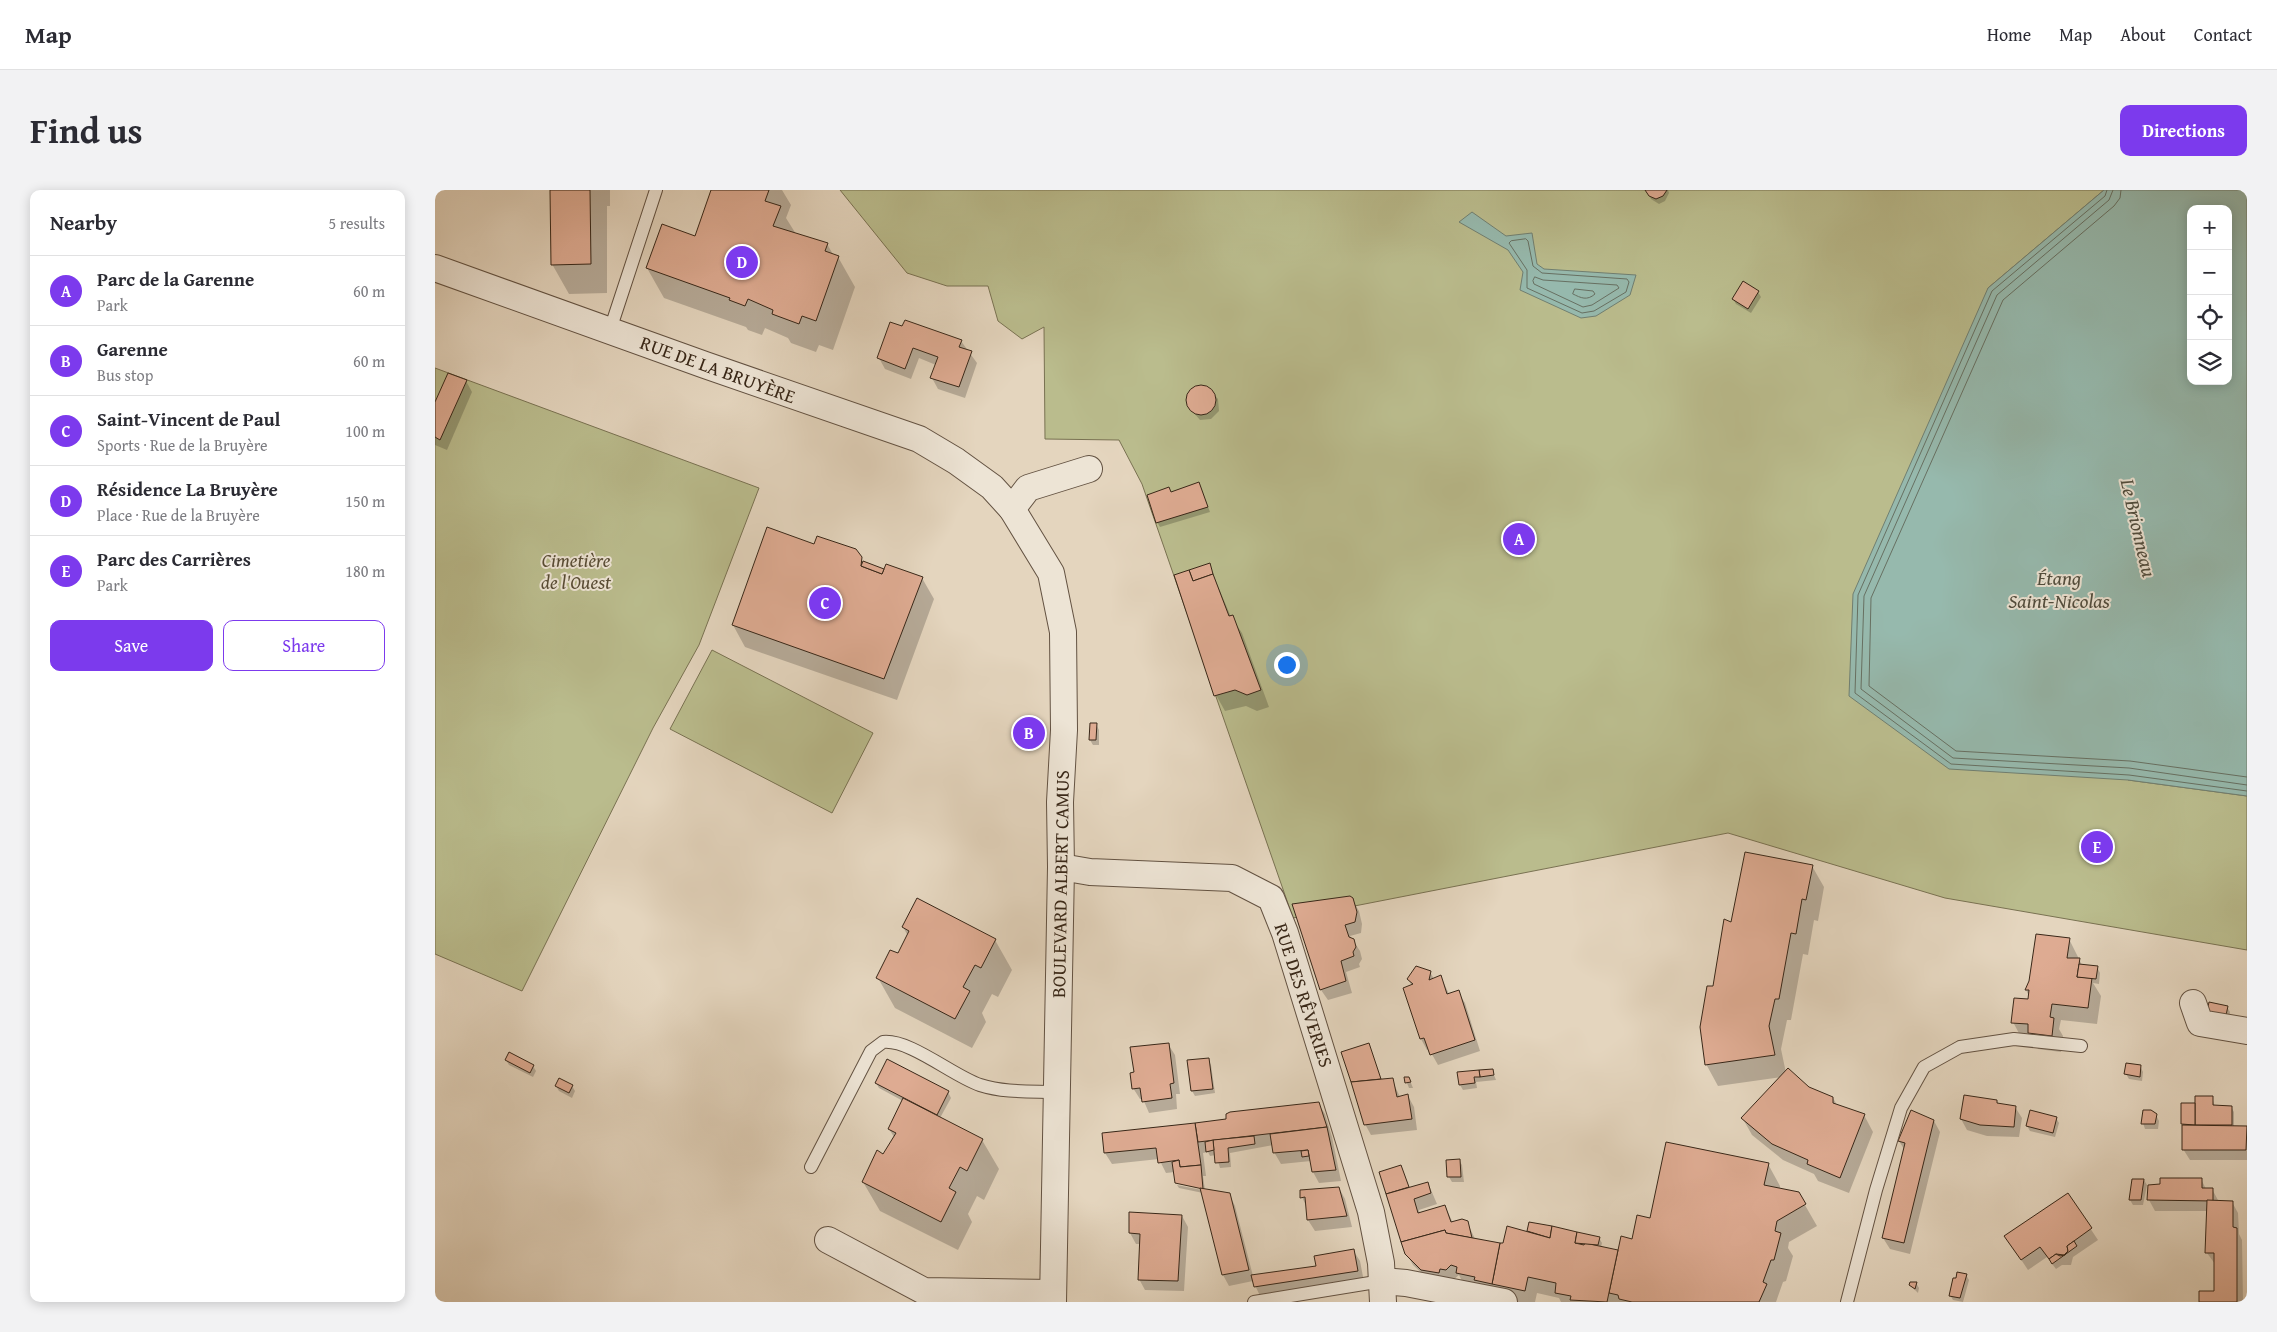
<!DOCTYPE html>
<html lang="en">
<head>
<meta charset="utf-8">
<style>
  body { margin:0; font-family:"Gentium Book Plus",serif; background:#f2f2f3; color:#2b2b33 }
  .controls { position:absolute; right:15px; top:15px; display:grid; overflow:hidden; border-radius:10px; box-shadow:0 2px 12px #0003 }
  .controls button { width:45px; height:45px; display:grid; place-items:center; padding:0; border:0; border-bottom:1px solid #e1e1e2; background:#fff; color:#2b2b33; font:25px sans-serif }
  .you { position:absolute; left:851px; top:474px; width:18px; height:18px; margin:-12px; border:4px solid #fff; border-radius:50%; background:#1a73e8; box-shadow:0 0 0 8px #1a73e833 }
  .badge { display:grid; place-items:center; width:32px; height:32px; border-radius:50%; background:#7c3aed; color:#fff; font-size:16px; font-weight:700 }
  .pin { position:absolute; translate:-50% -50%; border:2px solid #fff; box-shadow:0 1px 5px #0006 }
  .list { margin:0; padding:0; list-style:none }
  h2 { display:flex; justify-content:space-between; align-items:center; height:65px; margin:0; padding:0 20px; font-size:21px }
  h2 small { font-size:16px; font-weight:400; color:#7c7c81 }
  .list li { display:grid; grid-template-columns:32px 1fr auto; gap:15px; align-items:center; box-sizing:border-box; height:70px; padding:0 20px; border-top:1px solid #e1e1e2 }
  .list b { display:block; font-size:19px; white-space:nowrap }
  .list p { margin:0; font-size:16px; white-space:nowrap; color:#7c7c81 }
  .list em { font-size:16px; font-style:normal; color:#7c7c81 }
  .actions { display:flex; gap:10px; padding:15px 20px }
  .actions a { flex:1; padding:11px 0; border:1px solid #7c3aed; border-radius:10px; text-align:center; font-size:18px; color:#7c3aed }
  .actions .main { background:#7c3aed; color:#fff }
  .icon { flex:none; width:28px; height:28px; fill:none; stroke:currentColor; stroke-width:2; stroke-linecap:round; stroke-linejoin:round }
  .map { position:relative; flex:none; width:1812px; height:1112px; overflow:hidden; border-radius:10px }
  header { display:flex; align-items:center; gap:30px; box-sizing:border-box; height:70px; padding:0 25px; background:#fff; border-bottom:1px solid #e1e1e2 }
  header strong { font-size:24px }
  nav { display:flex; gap:28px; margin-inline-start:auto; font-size:18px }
  .intro { display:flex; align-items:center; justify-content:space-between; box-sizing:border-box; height:120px; padding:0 30px }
  h1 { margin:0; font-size:35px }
  .button { padding:12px 22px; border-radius:10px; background:#7c3aed; color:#fff; font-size:18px; font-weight:700 }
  main { display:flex; gap:30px; padding:0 30px }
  aside { flex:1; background:#fff; border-radius:10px; box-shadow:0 2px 12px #0003 }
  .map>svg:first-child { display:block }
  .green { fill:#babc8d; stroke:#797252 }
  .water { fill:#96b9ad; stroke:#707f71; fill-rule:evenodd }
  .shadow { fill:#0003 }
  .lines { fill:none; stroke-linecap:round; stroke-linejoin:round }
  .shore { stroke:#677062; stroke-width:1 }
  .building { fill:#deab92; stroke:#382718 }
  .service-casing { stroke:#635242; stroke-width:14 }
  .minor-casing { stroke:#635242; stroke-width:28 }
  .service { stroke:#ede4d5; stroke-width:12 }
  .minor { stroke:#ede4d5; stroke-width:26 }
  .labels { text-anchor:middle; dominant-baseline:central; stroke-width:4; stroke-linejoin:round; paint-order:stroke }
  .street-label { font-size:19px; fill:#382718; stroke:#ede4d5 }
  .park-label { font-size:19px; font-style:italic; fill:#584c35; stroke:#ede4d5 }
  .water-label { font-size:20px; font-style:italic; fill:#504c3d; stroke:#ede4d5 }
</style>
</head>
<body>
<header>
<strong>Map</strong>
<nav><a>Home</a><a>Map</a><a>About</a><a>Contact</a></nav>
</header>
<div class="intro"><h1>Find us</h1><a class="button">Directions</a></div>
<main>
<aside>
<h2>Nearby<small>5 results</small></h2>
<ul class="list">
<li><span class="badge">A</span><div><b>Parc de la Garenne</b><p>Park</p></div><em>60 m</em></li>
<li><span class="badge">B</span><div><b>Garenne</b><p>Bus stop</p></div><em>60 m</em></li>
<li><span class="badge">C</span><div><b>Saint-Vincent de Paul</b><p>Sports · Rue de la Bruyère</p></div><em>100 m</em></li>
<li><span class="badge">D</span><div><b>Résidence La Bruyère</b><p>Place · Rue de la Bruyère</p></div><em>150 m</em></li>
<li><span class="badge">E</span><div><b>Parc des Carrières</b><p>Park</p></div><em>180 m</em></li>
</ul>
<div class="actions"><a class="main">Save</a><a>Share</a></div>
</aside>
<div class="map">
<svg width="1812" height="1112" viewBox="0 0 1812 1112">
  <rect width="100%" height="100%" fill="#e4d5be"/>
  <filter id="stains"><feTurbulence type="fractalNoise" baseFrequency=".004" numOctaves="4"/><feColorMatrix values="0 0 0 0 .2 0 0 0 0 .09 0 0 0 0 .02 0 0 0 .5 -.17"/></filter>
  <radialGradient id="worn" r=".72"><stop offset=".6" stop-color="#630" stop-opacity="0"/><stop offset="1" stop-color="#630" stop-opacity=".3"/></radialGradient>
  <g class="green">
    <path d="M405 0H1669L1553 98 1693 590 1812 606V760L1510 708 1293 643 858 728 707 294 684 250 610 249 609 137 587 149 563 131 553 96H512L472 83Z"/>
    <path d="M0 178 324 298 264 455 218 538 87 801 0 764Z"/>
    <path d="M277 460 438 543 397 623 235 539Z"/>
  </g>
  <g class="water">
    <path d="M1669 0H1812V606L1693 590 1514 579 1414 506 1418 404 1553 98ZM1756 19H1793V191H1756Z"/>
    <path d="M1037 22 1071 46 1097 43 1102 74 1109 79 1201 85 1195 105 1161 126 1146 128 1085 100 1088 82 1073 60 1024 32Z"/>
  </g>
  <g class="shadow">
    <path d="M116 0H175V16H172V103L134 104 117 74Z"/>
    <path d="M277 0H347L356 15 351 28 361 44 392 54 399 66 403 67 420 97 398 160 384 155 381 162 356 153 353 148 330 138 327 145 313 140 311 137 229 108 212 78 261 48Z"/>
    <path d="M1212 0H1233L1234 3 1230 11 1224 14 1216 9Z"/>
    <path d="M1323 102 1326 107 1316 123 1301 114 1298 109Z"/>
    <path d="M468 138 526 151 542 173 530 208 503 199 497 188 501 175 484 168 476 189 450 179 444 168Z"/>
    <path d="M31 191 37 202 12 260 0 255V215Z"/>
    <path d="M760 196H772L783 209 784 221 776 229 765 230 753 216 752 204Z"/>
    <path d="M764 293 775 322 725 337 722 332 736 303Z"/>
    <path d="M380 356 421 360 427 372 450 380 487 388 499 409 462 510 310 457 298 435Z"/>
    <path d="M774 375 796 427 807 443 834 517 822 521 811 516 790 521 781 505Z"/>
    <path d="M591 534H596L599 539 600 557H594L591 552Z"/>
    <path d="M661 534 664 540V555H658L655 550Z"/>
    <path d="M1377 676 1389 697 1383 731 1379 730 1373 765 1368 764 1356 830H1352L1346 859 1351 883 1373 898 1398 908 1402 915 1429 925 1438 942 1414 1003 1383 991 1379 984 1348 970 1317 945 1308 929 1346 887 1283 896 1271 874 1279 797 1297 734Z"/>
    <path d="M917 709 924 721 927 734 926 743 915 746 925 761 927 769 924 774 925 777 911 782 917 803 893 810 886 800 859 715Z"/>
    <path d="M468 737 560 750 577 780 563 807 557 804 547 823 551 832 537 858 460 818 443 788 463 765 473 746Z"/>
    <path d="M1634 749 1647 775 1662 777 1665 783 1664 794 1658 793 1666 806 1662 834 1626 830 1624 839 1628 846 1626 862 1603 859 1598 850 1587 849 1578 832 1594 810V806L1591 800 1596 792Z"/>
    <path d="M995 782 999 789 1006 787 1014 804 1023 802 1030 813 1045 861 1003 875 994 859 992 860 986 849 977 796 973 789Z"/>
    <path d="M1792 817 1795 822 1793 834 1776 832Z"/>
    <path d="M733 854 740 865 745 904H741L742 919 714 923 708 909H705L698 898 700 883Z"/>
    <path d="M933 855 947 891 957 890 965 907 973 906 979 917 982 940 936 945 930 934 917 892Z"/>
    <path d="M773 869 776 875 780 903 760 906 757 901Z"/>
    <path d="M71 870 98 876 101 881 98 887 74 875Z"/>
    <path d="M1705 876 1708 882 1707 891 1694 889 1691 884Z"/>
    <path d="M1057 880 1061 890 1041 892 1042 898 1028 900 1025 895 1024 883Z"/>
    <path d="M970 888H974L978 898H974Z"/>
    <path d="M441 893 513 902 516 908 505 928 547 950 564 979 549 1010 542 1006 533 1024 537 1032 523 1060 445 1021 428 992 449 965 459 947 454 939 468 911 444 898Z"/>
    <path d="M121 896H137L140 901 137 908 124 901Z"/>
    <path d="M1777 907 1780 917H1796L1799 922V937H1812V970H1755L1748 959V915L1761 914Z"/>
    <path d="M1562 911 1563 914 1580 917 1587 928 1584 947 1552 946 1532 940 1526 929Z"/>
    <path d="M883 913 890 924 897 947 906 991 884 993 878 982 876 971 846 974 839 962 838 955 795 963 796 977 785 978 781 965 775 966 773 962 768 963 771 986H768L770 1000 794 1004 800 1016 818 1086 883 1077 918 1060 925 1071 929 1092 826 1108 818 1091 794 1096 788 1085 768 1003 744 998 742 995 767 1000V998L740 982 731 983 724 969 677 974 670 963 668 944 793 930Z"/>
    <path d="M1721 925 1724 931 1723 939H1710L1708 933Z"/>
    <path d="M1621 928 1624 933 1620 947 1595 941 1592 936Z"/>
    <path d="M1499 931 1505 942 1475 1064 1455 1059 1448 1048 1469 959 1464 951Z"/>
    <path d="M1024 970 1027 975 1029 992H1017L1014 987Z"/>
    <path d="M1333 974 1345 996V999L1363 1003 1382 1036 1354 1052 1353 1058 1358 1066 1351 1091 1348 1092 1341 1112H1126L1124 1108 1102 1103 1100 1112H1075L1028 1093 1024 1085 1017 1091 994 1090 978 1075 971 1063 945 983 966 977 974 998 993 993 1002 1014 984 1020 985 1024 1010 1016 1018 1033 1032 1032 1040 1049 1069 1055 1095 1044 1093 1040 1164 1048 1167 1053 1166 1057 1183 1061 1184 1063 1216 1029Z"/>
    <path d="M1766 989 1771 999H1777L1784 1012H1797L1803 1023 1804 1044 1807 1050 1808 1112H1766L1780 1102V1074L1772 1063 1773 1021H1720L1714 1010Z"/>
    <path d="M1709 990 1712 995 1708 1015H1698L1695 1010Z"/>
    <path d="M904 998 910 1009 917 1037 880 1041 873 1030 872 1018 867 1007Z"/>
    <path d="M1633 1005 1663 1050 1638 1067 1636 1075H1627L1621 1079 1612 1067 1593 1080 1571 1047Z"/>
    <path d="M747 1026 753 1037 749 1101 710 1100 704 1089 706 1054H701L695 1043Z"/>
    <path d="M1531 1085 1534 1090 1528 1112 1518 1110 1515 1105 1522 1090Z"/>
    <path d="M1481 1093 1484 1098 1483 1103 1475 1095Z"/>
  </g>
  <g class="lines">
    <g class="shore">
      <path d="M1672 0 1670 6 1557 101 1423 405 1420 503 1516 574 1694 585 1812 601"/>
      <path d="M1678 0 1674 10 1562 105 1429 406 1426 499 1518 568 1694 578 1812 595"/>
      <path d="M1686 0 1685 8 1679 16 1568 110 1436 408 1434 496 1521 561 1695 571 1812 587"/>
      <path d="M1091 49 1093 51 1098 76 1107 83 1192 89 1194 92 1191 102 1159 121 1147 123 1092 98V80L1074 53 1076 51Z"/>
      <path d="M1100 87 1108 90 1182 95 1184 98 1157 115 1148 117 1099 94 1098 91Z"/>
      <path d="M1140 99 1158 101 1160 104C1152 111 1146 108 1138 104Z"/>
    </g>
  </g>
  <g class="building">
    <path d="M115 0H155L156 74 116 75Z"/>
    <path d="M276 0H334L330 11 346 16 338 36 393 53 390 61 404 66 381 131 367 126 364 134 337 124 338 120 313 109 310 116 294 110 295 108 211 78 227 34 260 46Z"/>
    <path d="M1210 0H1232L1228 6 1221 9 1214 6Z"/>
    <path d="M1308 91 1324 101 1313 119 1297 109Z"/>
    <path d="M470 130 527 150 524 157 537 161 524 197 495 188 503 167 478 158 470 179 442 168 455 132 467 136Z"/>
    <path d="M13 183 32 190 5 250 0 247V212Z"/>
    <circle cx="766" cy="210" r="15"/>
    <path d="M764 292 773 317 721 333 712 305 734 297 736 302Z"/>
    <path d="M332 337 379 354 382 346 421 359 427 367 426 376 447 384 451 374 488 387 449 489 297 435Z"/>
    <path d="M428 371 449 379 447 384 426 376Z"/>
    <path d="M775 373 778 384 758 391 754 380Z"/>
    <path d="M754 380 758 391 778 384 794 426 798 425 826 500 812 505 800 500 779 506 739 385Z"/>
    <path d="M589 533H597L598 552H590Z"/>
    <path d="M655 533H662L661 550H654Z"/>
    <path d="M1310 662 1378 675 1371 710 1367 709 1361 744 1356 743 1344 809H1340L1334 836 1340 865 1270 875 1265 837 1272 796H1278L1289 729 1296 732Z"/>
    <path d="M915 706 918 708 922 722 920 732 910 735 914 747 919 749 921 757 918 762 919 766 906 771 911 791 885 800 857 714Z"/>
    <path d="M482 708 561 749 546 778 540 775 528 797 535 801 520 829 441 788 455 760 463 763 474 741 467 737Z"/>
    <path d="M1601 744 1635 748 1632 768H1645L1642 787 1657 788 1653 818 1617 814 1615 827 1619 828 1617 846 1593 843V834L1576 833 1579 808 1593 809 1594 800H1590L1594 791Z"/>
    <path d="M1644 774 1663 776 1661 789 1642 787Z"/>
    <path d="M981 776 996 781 994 790 1006 785 1012 804 1024 800 1040 850 995 865 989 848 985 849 968 798 978 794 972 789Z"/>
    <path d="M1774 812 1793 816 1790 830 1771 827Z"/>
    <path d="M734 853 739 893 735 894 737 908 707 912 705 898 697 899 695 883 699 882 695 857Z"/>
    <path d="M934 853 946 889 916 892 906 862Z"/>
    <path d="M74 862 99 875 95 883 70 870Z"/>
    <path d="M774 868 778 899 756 901 752 870Z"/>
    <path d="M452 869 514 901 502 925 440 893Z"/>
    <path d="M1691 873 1706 875 1705 887 1689 884Z"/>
    <path d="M1353 878 1374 897 1398 907V913L1430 924 1405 988 1372 974 1373 970 1337 954 1306 928Z"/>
    <path d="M1058 879 1059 885 1045 887 1044 880Z"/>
    <path d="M1044 880 1045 887H1039L1040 893 1024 895 1022 882Z"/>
    <path d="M969 887H974L976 892 970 893Z"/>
    <path d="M124 888 138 895 134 903 120 896Z"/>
    <path d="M958 888 962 907 973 904 977 929 929 935 916 892Z"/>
    <path d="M1529 905 1562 910V913L1581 916 1579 937 1545 935 1525 929Z"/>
    <path d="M1760 906H1778V915L1797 916V935H1760Z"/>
    <path d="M468 908 548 949 532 981 525 977 514 998 521 1002 506 1032 427 992 442 960 448 964 461 943 453 939Z"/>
    <path d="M884 912 892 937 763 952 760 933 791 929V924L795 922Z"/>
    <path d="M1746 913H1760V935L1746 934Z"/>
    <path d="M1476 920 1499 930 1469 1053 1447 1048 1470 953 1463 951Z"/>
    <path d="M1595 920 1622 927 1618 943 1591 936Z"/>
    <path d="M1708 920H1716L1722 924 1720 934H1706Z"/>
    <path d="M760 933 766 975 745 977 744 970 723 973 721 958 669 963 667 943Z"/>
    <path d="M1747 935 1812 936 1811 960H1747Z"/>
    <path d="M892 937 901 980 877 982 873 960 838 963 835 944Z"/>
    <path d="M819 946 820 954 793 958 794 972 780 973 778 950Z"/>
    <path d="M778 950 779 960 771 962 770 952Z"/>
    <path d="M1231 952 1334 973 1329 995 1364 1002 1371 1014 1342 1031 1340 1041 1346 1043 1339 1070H1336L1328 1092 1332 1094 1324 1112H1197L1184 1109 1183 1105 1174 1103 1186 1046 1197 1049 1202 1025 1215 1028Z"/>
    <path d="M873 960 874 966 867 967 866 961Z"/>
    <path d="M1025 969 1026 987H1012L1011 970Z"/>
    <path d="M744 970 745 977 766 975 768 999 740 993 737 972Z"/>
    <path d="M966 975 974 997 951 1004 944 982Z"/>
    <path d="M1725 988H1767V998H1778V1011L1712 1010 1713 995 1725 994Z"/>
    <path d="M1697 989H1709L1706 1010H1694Z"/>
    <path d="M993 992 996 1003 979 1009 983 1023 1010 1015 1016 1032 1027 1029 1033 1031 1037 1048 1011 1043 1010 1040 966 1052 951 1004Z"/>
    <path d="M904 997 912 1026 872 1030 870 1007 865 1008V1000Z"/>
    <path d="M765 998 795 1003 814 1080 787 1085Z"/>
    <path d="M1633 1003 1657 1038 1632 1056 1633 1061 1629 1065 1621 1064 1614 1069 1605 1057 1586 1070 1569 1046Z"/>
    <path d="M1772 1010 1798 1011V1037L1802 1038V1112H1764V1101H1779V1063H1770Z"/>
    <path d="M694 1022 747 1025 743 1091 703 1090 705 1044 694 1043Z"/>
    <path d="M1094 1032 1117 1036 1115 1048 1092 1041Z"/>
    <path d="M1072 1036 1115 1048 1117 1036 1142 1042 1140 1053 1149 1055 1150 1053 1183 1060 1172 1112 1135 1110 1136 1106 1120 1103 1121 1093 1093 1087 1090 1101 1057 1094 1065 1053H1068Z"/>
    <path d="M1010 1040 1011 1043 1065 1053 1057 1094 1039 1090 1040 1087 1021 1083 1022 1077 1016 1075 1011 1080 1005 1079 1004 1083 986 1080 970 1064 966 1052Z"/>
    <path d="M1142 1042 1165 1047 1163 1055 1140 1053Z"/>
    <path d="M1639 1051 1642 1056 1617 1074 1614 1069 1621 1064 1625 1066 1630 1065 1633 1061 1632 1056Z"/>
    <path d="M919 1059 923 1081 819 1097 816 1085 881 1076 879 1066Z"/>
    <path d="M1522 1082 1532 1084 1525 1108 1514 1106 1518 1088H1521Z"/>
    <path d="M1475 1092H1482L1480 1099 1474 1095Z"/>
  </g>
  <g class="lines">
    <g class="service-casing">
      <g id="service">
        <path d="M175 140 221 0"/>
        <path d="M376 977 436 861 448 852C475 849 518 886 545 895 570 903 596 901 622 902"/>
        <path d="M819 1112 947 1091"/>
        <path d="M1412 1112 1441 1000 1466 918 1489 877 1525 857 1579 849 1646 856"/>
      </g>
    </g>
    <g class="minor-casing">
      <g id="minor">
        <path d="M0 78 270 175 484 249 521 271 557 297 577 319 616 383 628 442 629 540 625 612 626 677 618 1112"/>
        <path d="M577 319 593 298 654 279"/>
        <path d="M626 677 655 682 797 688 836 708 850 743 936 1022 946 1073 948 1112"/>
        <path d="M1758 813 1765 833 1812 841"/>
        <path d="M393 1050 489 1101 618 1103"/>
        <path d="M947 1091 971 1093 1069 1112"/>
      </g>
    </g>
    <use href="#service" class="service"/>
    <use href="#minor" class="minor"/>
  </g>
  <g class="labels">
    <g class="street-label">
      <text transform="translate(283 179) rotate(20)">RUE DE LA BRUYÈRE</text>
      <text transform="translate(625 694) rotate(-89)">BOULEVARD ALBERT CAMUS</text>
      <text transform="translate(869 805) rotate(72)">RUE DES RÊVERIES</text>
    </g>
    <g class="park-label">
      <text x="141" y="370">Cimetière<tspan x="141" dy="22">de l'Ouest</tspan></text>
    </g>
    <g class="water-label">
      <text transform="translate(1704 338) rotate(77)">Le Brionneau</text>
      <text x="1624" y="387">Étang<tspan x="1624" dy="23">Saint-Nicolas</tspan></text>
    </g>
  </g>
  <rect width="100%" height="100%" filter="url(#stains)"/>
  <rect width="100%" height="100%" fill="url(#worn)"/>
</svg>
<div class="controls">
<button>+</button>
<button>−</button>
<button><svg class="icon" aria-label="locate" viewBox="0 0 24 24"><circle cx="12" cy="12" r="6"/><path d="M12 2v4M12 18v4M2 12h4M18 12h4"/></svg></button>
<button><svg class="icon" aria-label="layers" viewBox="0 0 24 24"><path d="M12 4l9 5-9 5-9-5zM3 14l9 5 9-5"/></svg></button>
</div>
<div class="you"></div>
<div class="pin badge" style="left:1084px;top:349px">A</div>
<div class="pin badge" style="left:594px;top:543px">B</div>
<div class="pin badge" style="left:390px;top:413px">C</div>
<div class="pin badge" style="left:307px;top:72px">D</div>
<div class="pin badge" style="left:1662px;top:657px">E</div>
</div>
</main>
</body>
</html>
